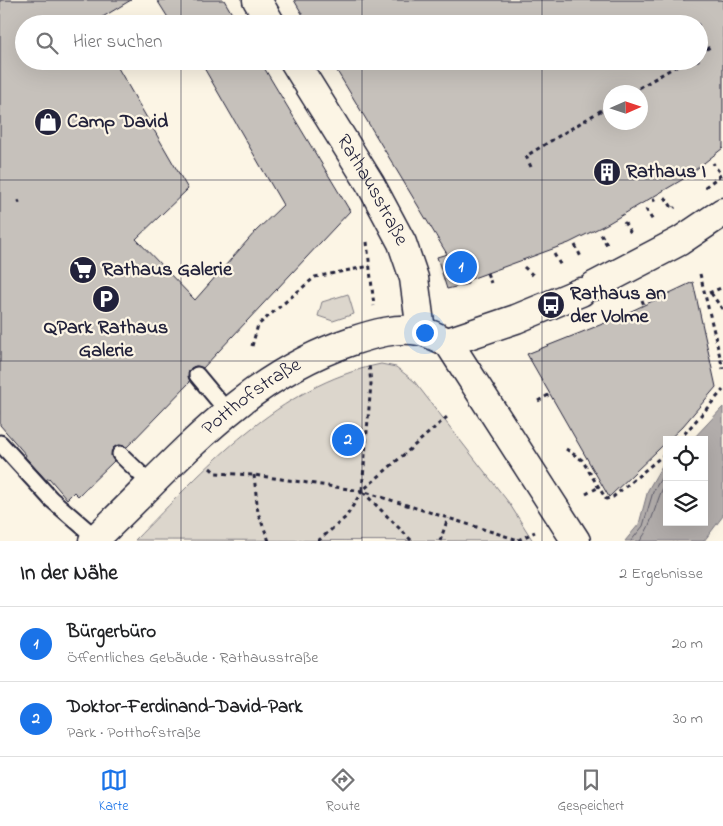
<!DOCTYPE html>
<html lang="de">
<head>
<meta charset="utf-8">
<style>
  body { margin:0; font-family:"Indie Flower",sans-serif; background:#f2f2f2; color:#202124 }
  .controls { position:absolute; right:15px; bottom:15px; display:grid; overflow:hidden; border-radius:0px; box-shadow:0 5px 20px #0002 }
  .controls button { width:45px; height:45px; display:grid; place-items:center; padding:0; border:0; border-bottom:1px solid #e0e0e0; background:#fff; color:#202124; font:25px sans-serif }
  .compass { position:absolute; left:603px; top:85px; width:45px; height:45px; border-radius:50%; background:#fff; box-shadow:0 5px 20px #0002; rotate:87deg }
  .you { position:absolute; left:424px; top:332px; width:18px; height:18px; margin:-12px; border:4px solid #fff; border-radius:50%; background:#1a73e8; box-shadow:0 0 0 8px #1a73e833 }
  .badge { display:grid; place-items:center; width:32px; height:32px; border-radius:50%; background:#1a73e8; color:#fff; font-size:16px; font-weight:700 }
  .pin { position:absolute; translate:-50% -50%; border:2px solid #fff; box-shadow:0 1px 5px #0006 }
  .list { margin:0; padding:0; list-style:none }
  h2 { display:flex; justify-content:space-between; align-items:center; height:65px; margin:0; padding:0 20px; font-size:21px }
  h2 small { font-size:16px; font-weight:400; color:#757577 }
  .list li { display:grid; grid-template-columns:32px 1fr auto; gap:15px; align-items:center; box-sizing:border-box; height:75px; padding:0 20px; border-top:1px solid #e0e0e0 }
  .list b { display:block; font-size:19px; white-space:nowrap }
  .list p { margin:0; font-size:16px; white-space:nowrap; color:#757577 }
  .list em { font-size:16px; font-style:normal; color:#757577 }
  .icon { flex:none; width:28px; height:28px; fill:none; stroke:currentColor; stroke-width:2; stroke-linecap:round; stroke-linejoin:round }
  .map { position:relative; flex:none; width:723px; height:541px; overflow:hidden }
  .search { position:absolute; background:#fff; box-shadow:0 5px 20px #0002; left:15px; right:15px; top:15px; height:55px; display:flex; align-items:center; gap:12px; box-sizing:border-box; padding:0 18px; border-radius:28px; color:#757577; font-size:19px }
  .sheet { height:215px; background:#fff }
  nav { display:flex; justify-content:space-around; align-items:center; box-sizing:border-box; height:70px; border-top:1px solid #e0e0e0; background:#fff; font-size:14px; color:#757577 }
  nav a { display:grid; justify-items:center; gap:2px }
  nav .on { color:#1a73e8 }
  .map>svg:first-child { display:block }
  .green { fill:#dcd6cc; stroke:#7f7c84 }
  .water { fill:#b2adab; stroke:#78757e }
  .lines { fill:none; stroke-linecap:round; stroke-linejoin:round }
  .shore { stroke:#5c5a68; stroke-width:1 }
  .building { fill:#c6c1bb; stroke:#22223b; fill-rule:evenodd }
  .lane-casing { stroke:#22223b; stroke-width:19 }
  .street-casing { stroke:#22223b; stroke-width:31 }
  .path { stroke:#22223b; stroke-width:3; stroke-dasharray:4 4; stroke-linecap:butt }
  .lane { stroke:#fcf5e5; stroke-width:15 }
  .street { stroke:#fcf5e5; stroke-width:28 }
  .grid { fill:none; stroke:#22223b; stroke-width:1; stroke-opacity:0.55 }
  .labels { text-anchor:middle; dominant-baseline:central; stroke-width:4.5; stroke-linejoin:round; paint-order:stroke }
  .poi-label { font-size:20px; font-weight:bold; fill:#22223b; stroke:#fcf5e5; text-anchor:start }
  .street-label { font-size:20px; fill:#22223b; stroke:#fcf5e5 }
</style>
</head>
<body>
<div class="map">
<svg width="723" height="541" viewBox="0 0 723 541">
  <rect width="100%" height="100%" fill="#fcf5e5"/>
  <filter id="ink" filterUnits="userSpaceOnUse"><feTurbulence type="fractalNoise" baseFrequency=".02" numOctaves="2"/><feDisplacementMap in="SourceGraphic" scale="10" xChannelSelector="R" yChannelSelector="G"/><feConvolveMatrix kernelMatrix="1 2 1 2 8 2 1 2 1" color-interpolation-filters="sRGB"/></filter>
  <g filter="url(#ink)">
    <g class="green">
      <path d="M348 294 354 314 333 321 318 316 322 302Z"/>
      <path d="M381 364 396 367 414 381 509 503 533 541 135 540C206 468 278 385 381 364Z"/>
    </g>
    <path class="water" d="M723 407V516L704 541H625L639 524 648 490 667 457V522H704V440H692Z"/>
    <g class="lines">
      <g class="shore">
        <path d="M631 541 643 526 653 492 667 468"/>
        <path d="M640 541C654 523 655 500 667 480"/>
      </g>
    </g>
    <g class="building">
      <path d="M0 0H131L91 24H24V61H114L188 189 136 239 195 300 255 232 283 205 200 61H260L350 211 203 368 196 366 191 368 188 376 190 382 127 447 118 445 113 448 111 456 114 461 78 496 74 492 67 499 49 478 46 480 25 457 26 455 0 425Z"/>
      <path d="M157 0H224L238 24H172Z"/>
      <path d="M294 0H723V148L685 178 607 224 569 243 468 280V284L447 289 437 257 447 254 331 61H699V24H308ZM610 92H640V122H610Z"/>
      <path d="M693 282 716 387 683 426 609 497 527 354 610 321Z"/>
    </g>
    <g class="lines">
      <g class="lane-casing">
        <g id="lane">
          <path d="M197 375 227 411"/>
          <path d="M0 443 51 499 96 538"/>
          <path d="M120 454 151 484"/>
        </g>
      </g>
      <g class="street-casing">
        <g id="street">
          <path d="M257 0 271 24"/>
          <path id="s1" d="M294 61 371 185 402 243 414 278 421 331"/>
          <path d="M594 286 680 241 723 212"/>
          <path d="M448 342 576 541"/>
          <path d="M448 342 516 319 581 292"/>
          <path id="s2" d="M93 541C175 464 241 378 352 341 373 334 397 327 419 331 429 332 439 339 448 342"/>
        </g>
      </g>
      <g class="path">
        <path d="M699 53 712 46"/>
        <path d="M632 92 685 61"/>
        <path d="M531 167 526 156 610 105"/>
        <path d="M705 187 721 175 713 163"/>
        <path d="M665 197 673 209 675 207"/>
        <path d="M653 198 656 203"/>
        <path d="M18 202 20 201"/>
        <path d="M646 209 653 221"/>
        <path d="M624 222 631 233"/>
        <path d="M601 234 607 245"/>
        <path d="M367 242 374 306"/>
        <path d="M575 245 581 257"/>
        <path d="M554 254 561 266"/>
        <path d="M524 267 535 277"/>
        <path d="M487 273 491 283"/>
        <path d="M700 274 723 369"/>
        <path d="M709 293 723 287"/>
        <path d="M711 293 723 310"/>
        <path d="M642 300 644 305"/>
        <path d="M252 346 258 325 315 277 370 266"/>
        <path d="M538 401 550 394"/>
        <path d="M679 440 723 390"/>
        <path d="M566 449 582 460 606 499 613 497 667 452"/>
        <path d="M210 468 216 473 254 475 362 491 518 540"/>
        <path d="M254 475 258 513 269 541"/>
        <path d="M362 490 371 384 369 364"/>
        <path d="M363 492 412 541"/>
        <path d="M586 494 599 487"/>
        <path d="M518 540 535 532"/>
        <path d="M318 541 346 517 362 491 447 417"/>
        <path d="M440 541 448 518"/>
      </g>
      <use href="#lane" class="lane"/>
      <use href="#street" class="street"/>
    </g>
  </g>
  <path class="grid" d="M181 0V24M362 0V24M542 0V24M181 61V541M362 61V541M542 61V541M0 180H723M0 361H723"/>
  <defs>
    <g id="shop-disc" transform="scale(1.4375)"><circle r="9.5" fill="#22223b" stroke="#fcf5e5"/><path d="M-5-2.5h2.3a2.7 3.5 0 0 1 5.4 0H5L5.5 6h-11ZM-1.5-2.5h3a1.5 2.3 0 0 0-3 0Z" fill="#fff"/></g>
    <g id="building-disc" transform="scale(1.4375)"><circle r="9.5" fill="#22223b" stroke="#fcf5e5"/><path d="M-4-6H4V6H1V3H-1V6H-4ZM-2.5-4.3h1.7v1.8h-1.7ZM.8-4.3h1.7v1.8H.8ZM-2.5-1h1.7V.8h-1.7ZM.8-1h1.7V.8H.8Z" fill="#fff"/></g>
    <g id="supermarket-disc" transform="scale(1.4375)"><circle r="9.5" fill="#22223b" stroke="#fcf5e5"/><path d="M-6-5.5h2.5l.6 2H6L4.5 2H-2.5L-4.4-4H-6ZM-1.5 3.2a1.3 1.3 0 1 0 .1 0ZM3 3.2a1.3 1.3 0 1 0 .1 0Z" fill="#fff"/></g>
    <g id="parking-disc" transform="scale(1.4375)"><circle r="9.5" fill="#22223b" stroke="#fcf5e5"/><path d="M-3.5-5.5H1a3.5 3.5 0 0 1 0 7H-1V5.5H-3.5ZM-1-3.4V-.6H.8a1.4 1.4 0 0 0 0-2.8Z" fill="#fff"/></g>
    <g id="bus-disc" transform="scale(1.4375)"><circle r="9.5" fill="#22223b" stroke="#fcf5e5"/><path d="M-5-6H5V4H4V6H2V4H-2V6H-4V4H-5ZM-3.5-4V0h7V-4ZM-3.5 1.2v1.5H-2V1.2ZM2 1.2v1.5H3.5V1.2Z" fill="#fff"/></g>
  </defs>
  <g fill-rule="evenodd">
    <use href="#shop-disc" x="48" y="122"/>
    <use href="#building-disc" x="607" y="172"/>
    <use href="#supermarket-disc" x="83" y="270"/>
    <use href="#parking-disc" x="106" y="299"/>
    <use href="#bus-disc" x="551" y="305"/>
  </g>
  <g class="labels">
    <g class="poi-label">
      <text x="67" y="122">Camp David</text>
      <text x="626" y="172">Rathaus I</text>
      <text x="102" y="270">Rathaus Galerie</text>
      <text x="570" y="294">Rathaus an<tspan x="570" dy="23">der Volme</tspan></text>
      <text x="106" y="328" text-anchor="middle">QPark Rathaus<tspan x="106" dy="23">Galerie</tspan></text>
    </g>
    <g class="street-label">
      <text stroke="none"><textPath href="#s1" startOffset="151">Rathausstraße</textPath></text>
      <text stroke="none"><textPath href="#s2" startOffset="215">Potthofstraße</textPath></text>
    </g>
  </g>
</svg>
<div class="controls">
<button><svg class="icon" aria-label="locate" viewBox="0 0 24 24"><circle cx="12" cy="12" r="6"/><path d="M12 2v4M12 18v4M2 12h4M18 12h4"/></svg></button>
<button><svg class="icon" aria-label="layers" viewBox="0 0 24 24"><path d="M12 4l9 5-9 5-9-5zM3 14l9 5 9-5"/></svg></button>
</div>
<svg class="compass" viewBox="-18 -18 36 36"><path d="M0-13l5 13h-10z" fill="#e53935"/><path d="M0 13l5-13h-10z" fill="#757577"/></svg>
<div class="you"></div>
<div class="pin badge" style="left:461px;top:267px">1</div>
<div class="pin badge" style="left:348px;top:440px">2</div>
<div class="search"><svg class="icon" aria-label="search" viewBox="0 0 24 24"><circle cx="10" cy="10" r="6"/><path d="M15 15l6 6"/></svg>Hier suchen</div>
</div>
<section class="sheet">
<h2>In der Nähe<small>2 Ergebnisse</small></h2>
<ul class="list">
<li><span class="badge">1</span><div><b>Bürgerbüro</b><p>Öffentliches Gebäude · Rathausstraße</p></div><em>20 m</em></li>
<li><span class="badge">2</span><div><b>Doktor-Ferdinand-David-Park</b><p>Park · Potthofstraße</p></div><em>30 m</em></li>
</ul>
</section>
<nav>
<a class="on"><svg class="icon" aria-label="map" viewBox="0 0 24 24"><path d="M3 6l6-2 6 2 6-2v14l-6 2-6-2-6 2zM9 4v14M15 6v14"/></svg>Karte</a>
<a><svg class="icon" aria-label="directions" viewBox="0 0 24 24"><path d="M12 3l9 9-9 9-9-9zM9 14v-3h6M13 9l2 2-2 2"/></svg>Route</a>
<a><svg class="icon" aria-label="saved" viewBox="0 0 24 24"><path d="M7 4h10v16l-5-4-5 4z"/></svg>Gespeichert</a>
</nav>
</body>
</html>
